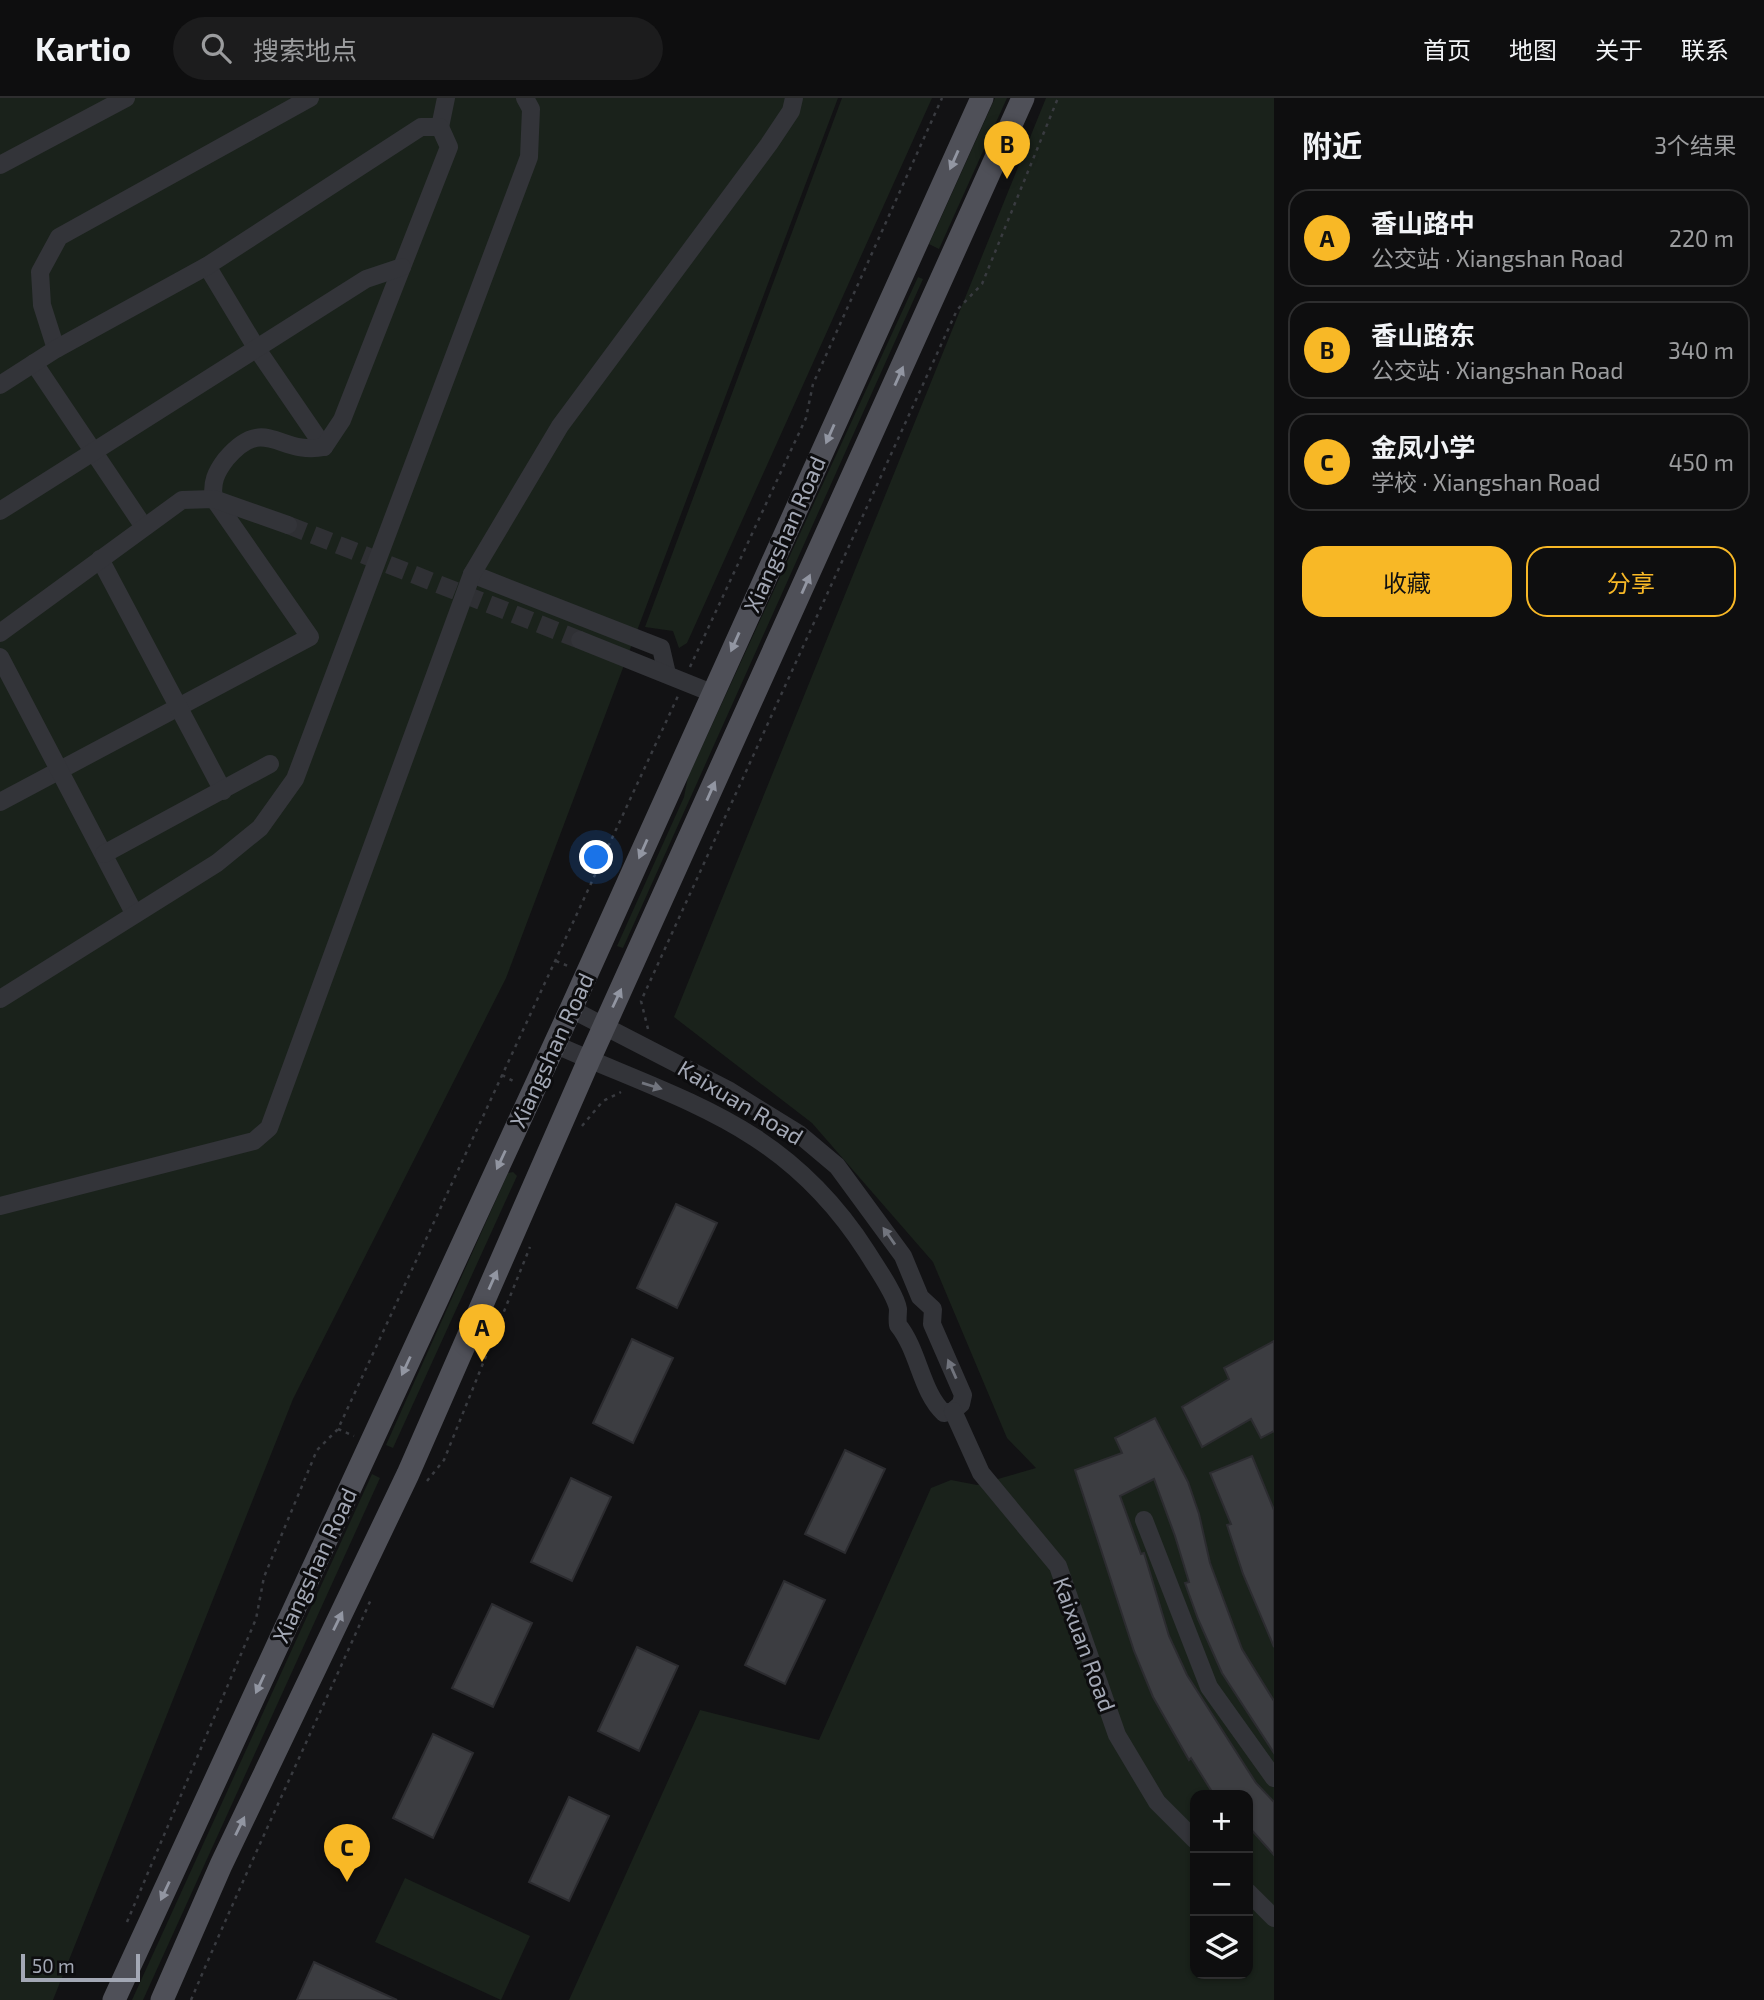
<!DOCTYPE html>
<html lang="zh">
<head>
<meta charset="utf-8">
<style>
  body { margin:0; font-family:"Exo 2","Noto Sans SC",sans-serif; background:#1c1c1d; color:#f1f3f6 }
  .controls { position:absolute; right:21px; bottom:21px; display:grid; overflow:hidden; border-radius:14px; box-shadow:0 2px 5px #0004 }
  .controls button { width:63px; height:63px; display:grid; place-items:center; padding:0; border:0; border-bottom:2px solid #2e2e2f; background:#0e0e0f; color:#f1f3f6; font:35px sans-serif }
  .scale { position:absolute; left:21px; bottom:18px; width:119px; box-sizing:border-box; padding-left:7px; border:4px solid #a3a8b5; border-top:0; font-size:19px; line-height:24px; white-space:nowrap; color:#a3a8b5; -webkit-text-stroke:5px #0d0d0f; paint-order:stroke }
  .you { position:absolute; left:597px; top:760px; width:24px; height:24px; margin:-18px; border:5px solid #fff; border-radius:50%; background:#1a73e8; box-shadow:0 0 0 10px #1a73e833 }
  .badge { display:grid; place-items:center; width:46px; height:46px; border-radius:50%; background:#f8b826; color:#111; font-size:23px; font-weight:700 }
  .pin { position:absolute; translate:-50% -58px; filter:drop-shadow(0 2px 4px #0008) }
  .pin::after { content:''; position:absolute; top:37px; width:24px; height:21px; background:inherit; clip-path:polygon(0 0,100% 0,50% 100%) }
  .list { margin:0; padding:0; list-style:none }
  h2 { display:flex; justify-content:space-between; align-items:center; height:91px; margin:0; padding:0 28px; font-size:30px }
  h2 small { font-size:23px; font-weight:400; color:#9b9c9e }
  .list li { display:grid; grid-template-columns:46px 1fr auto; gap:21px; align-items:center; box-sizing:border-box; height:98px; margin:0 14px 14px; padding:0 14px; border:2px solid #2e2e2f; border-radius:21px }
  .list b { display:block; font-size:26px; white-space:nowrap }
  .list p { margin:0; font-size:23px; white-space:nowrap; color:#9b9c9e }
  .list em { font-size:23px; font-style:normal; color:#9b9c9e }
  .actions { display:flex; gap:14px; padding:21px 28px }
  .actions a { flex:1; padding:16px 0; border:2px solid #f8b826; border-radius:21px; text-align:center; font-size:24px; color:#f8b826 }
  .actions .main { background:#f8b826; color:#111 }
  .icon { flex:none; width:38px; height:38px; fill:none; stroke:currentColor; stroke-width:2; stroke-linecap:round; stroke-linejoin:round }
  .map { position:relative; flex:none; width:1274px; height:1902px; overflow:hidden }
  header { display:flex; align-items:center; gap:42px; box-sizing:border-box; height:98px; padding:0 35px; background:#0e0e0f; border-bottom:2px solid #2e2e2f }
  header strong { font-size:33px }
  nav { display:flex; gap:38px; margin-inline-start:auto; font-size:24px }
  .search { width:490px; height:63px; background:#1c1c1d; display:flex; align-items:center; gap:18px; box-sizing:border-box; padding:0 24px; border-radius:38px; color:#9b9c9e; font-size:26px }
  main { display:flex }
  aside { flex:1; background:#0e0e0f }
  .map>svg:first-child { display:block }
  .green { fill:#1a221b; fill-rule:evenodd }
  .building { fill:#3c3d41; stroke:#2c2c30; stroke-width:2 }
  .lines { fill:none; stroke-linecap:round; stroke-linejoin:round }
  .minor-tunnel { stroke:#2f3034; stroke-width:18; stroke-dasharray:18 9; stroke-linecap:butt }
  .path { stroke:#393b40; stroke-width:2.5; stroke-dasharray:3.5 5; stroke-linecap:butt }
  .minor { stroke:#333439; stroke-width:18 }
  .major { stroke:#4f5058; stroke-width:23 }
  .oneway { fill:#9296a2 }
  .oneway2 { fill:#71747d }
  .labels { text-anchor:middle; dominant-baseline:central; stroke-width:6; stroke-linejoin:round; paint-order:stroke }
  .street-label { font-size:23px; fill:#a3a8b5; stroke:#0d0d0f }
</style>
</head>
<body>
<header>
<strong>Kartio</strong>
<div class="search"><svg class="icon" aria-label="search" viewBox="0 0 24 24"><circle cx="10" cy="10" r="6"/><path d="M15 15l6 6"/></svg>搜索地点</div>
<nav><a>首页</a><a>地图</a><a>关于</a><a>联系</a></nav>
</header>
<main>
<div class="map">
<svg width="1274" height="1902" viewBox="0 0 1274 1902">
  <rect width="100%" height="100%" fill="#121214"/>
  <g class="green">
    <path d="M0 0H838L506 880 293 1301 53 1902H0Z"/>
    <path d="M842 0H932L687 545 679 550 673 533 645 529Z"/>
    <path d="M995 0H1007L939 151 929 146Z"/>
    <path d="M1046 0H1274V1902H569L700 1612 819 1642 931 1390 951 1382 977 1387 1036 1370 1007 1340 933 1164 812 1025 674 919ZM1195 1697H1248V1876H1195Z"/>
    <path d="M918 179 923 181 623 850 617 848 684 699 688 679Z"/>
    <path d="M513 1074 517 1078 393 1350 386 1347 508 1075Z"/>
    <path d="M372 1376 380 1380 143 1902H132Z"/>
    <path d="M405 1780 530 1838 501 1902 375 1844Z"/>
  </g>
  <g class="building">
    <path d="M676 1106 717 1125 677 1210 637 1190Z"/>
    <path d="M632 1241 673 1260 633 1345 593 1325Z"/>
    <path d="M1274 1243V1333L1261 1340 1251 1321 1202 1349 1182 1309 1229 1281 1224 1270Z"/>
    <path d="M1155 1320 1188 1384 1199 1416 1210 1465 1242 1551 1274 1603V1655L1222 1575 1198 1521 1185 1485 1189 1484 1175 1438 1154 1381 1120 1398 1141 1456 1144 1455 1169 1538 1187 1577 1256 1685 1274 1704V1757L1248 1728V1697H1214L1191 1660 1189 1662 1153 1599 1134 1553 1075 1372 1122 1355 1115 1340Z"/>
    <path d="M845 1352 885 1371 845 1455 805 1436Z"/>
    <path d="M1252 1358 1274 1412V1549L1243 1476 1227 1427 1231 1426 1210 1375Z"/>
    <path d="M571 1380 611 1399 572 1483 531 1464Z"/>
    <path d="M784 1483 825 1502 785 1586 745 1567Z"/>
    <path d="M492 1506 532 1525 493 1609 452 1590Z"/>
    <path d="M637 1549 678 1568 639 1653 598 1633Z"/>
    <path d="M433 1636 473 1655 433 1740 393 1720Z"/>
    <path d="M569 1699 609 1718 569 1803 529 1784Z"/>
    <path d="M314 1864 397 1902H297Z"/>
  </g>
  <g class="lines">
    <path class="minor-tunnel" d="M288 427 580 542"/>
    <g class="path">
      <path d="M690 569 806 320 813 286 942 0"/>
      <path d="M556 863 568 868"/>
      <path d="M648 931 641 903 957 212 982 186 1058 0"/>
      <path d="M502 977 515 984"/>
      <path d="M582 1028 603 1003 621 994"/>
      <path d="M338 1331 354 1338"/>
      <path d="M427 1383 444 1362 530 1149"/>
      <path d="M127 1824 256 1521 264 1479 317 1352 338 1331 678 598"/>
      <path d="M191 1902C249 1766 312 1634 372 1499"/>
    </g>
    <g class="minor">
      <path d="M440 29 446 0"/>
      <path d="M0 67 126 0"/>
      <path d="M207 168 257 251 324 349"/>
      <path d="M56 251 42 207 40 174 59 139 310 0"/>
      <path d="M34 265 144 429"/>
      <path d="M0 287 56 251 207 168 421 29H440L449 49 342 322 324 349C279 358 265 315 226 361 216 374 211 385 214 401L310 539 0 704"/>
      <path d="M0 413 366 181 402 169"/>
      <path d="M100 461 223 693"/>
      <path d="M472 476 661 550 667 576"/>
      <path d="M0 535 182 402 214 401 288 427"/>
      <path d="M580 542 712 595"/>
      <path d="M0 559 134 815"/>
      <path d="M104 756 270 666"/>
      <path d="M0 901 217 765 260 730 295 681 529 59 531 11 525 0"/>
      <path d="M554 946C684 1004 785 1026 867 1154 875 1167 896 1197 898 1211 898 1217 897 1220 898 1227 919 1253 921 1294 944 1315L953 1313 961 1306 963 1297 932 1226 933 1211 920 1199 903 1158 837 1068 799 1036 728 992 571 911"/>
      <path d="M0 1108 254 1043 269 1030 472 476 560 328 769 46 791 13 794 0"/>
      <path d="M953 1313 981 1375 1058 1468 1117 1637 1157 1704 1195 1742"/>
      <path d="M1144 1422 1209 1589 1274 1680"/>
      <path d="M1248 1794 1274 1820"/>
    </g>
    <g class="major">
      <path d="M114 1902 571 911 982 0"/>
      <path d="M162 1902 221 1767 408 1376 589 962 1023 0"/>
    </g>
  </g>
  <defs><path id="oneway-solid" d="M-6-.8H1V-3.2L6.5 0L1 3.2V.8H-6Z" transform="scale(1.75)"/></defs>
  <g class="oneway">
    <use href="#oneway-solid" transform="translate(954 62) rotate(114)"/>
    <use href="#oneway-solid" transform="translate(899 278) rotate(-66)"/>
    <use href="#oneway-solid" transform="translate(830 336) rotate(114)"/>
    <use href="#oneway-solid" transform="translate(806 486) rotate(-66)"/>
    <use href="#oneway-solid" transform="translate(735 544) rotate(114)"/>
    <use href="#oneway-solid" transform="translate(711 693) rotate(-66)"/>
    <use href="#oneway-solid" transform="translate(643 751) rotate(114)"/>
    <use href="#oneway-solid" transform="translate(617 900) rotate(-65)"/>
    <use href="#oneway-solid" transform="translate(501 1062) rotate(115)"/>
    <use href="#oneway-solid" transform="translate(493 1182) rotate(-66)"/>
    <use href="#oneway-solid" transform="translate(406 1268) rotate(115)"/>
    <use href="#oneway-solid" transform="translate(338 1523) rotate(-64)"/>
    <use href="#oneway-solid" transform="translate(260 1586) rotate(115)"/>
    <use href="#oneway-solid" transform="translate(240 1728) rotate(-64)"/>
    <use href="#oneway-solid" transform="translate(165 1793) rotate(115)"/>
  </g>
  <g class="oneway2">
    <use href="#oneway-solid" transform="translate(652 988) rotate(17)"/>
    <use href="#oneway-solid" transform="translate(889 1138) rotate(-125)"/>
    <use href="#oneway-solid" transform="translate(952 1271) rotate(-114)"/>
  </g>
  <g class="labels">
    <g class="street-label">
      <text transform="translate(784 436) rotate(-66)">Xiangshan Road</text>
      <text transform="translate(551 952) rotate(-65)">Xiangshan Road</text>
      <text transform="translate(741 1004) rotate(31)">Kaixuan Road</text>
      <text transform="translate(314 1467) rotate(-65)">Xiangshan Road</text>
      <text transform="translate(1085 1546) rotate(70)">Kaixuan Road</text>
    </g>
  </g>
</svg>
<div class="controls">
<button>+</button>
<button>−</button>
<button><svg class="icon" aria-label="layers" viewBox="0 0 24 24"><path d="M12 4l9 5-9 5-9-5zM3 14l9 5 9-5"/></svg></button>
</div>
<div class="scale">50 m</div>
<div class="you"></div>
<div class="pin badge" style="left:482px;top:1264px">A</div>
<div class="pin badge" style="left:1007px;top:81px">B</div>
<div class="pin badge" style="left:347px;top:1784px">C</div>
</div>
<aside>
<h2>附近<small>3个结果</small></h2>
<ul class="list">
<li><span class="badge">A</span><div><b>香山路中</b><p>公交站 · Xiangshan Road</p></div><em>220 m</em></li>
<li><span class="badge">B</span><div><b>香山路东</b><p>公交站 · Xiangshan Road</p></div><em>340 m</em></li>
<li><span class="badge">C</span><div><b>金凤小学</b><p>学校 · Xiangshan Road</p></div><em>450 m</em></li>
</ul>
<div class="actions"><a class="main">收藏</a><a>分享</a></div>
</aside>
</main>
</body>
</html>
